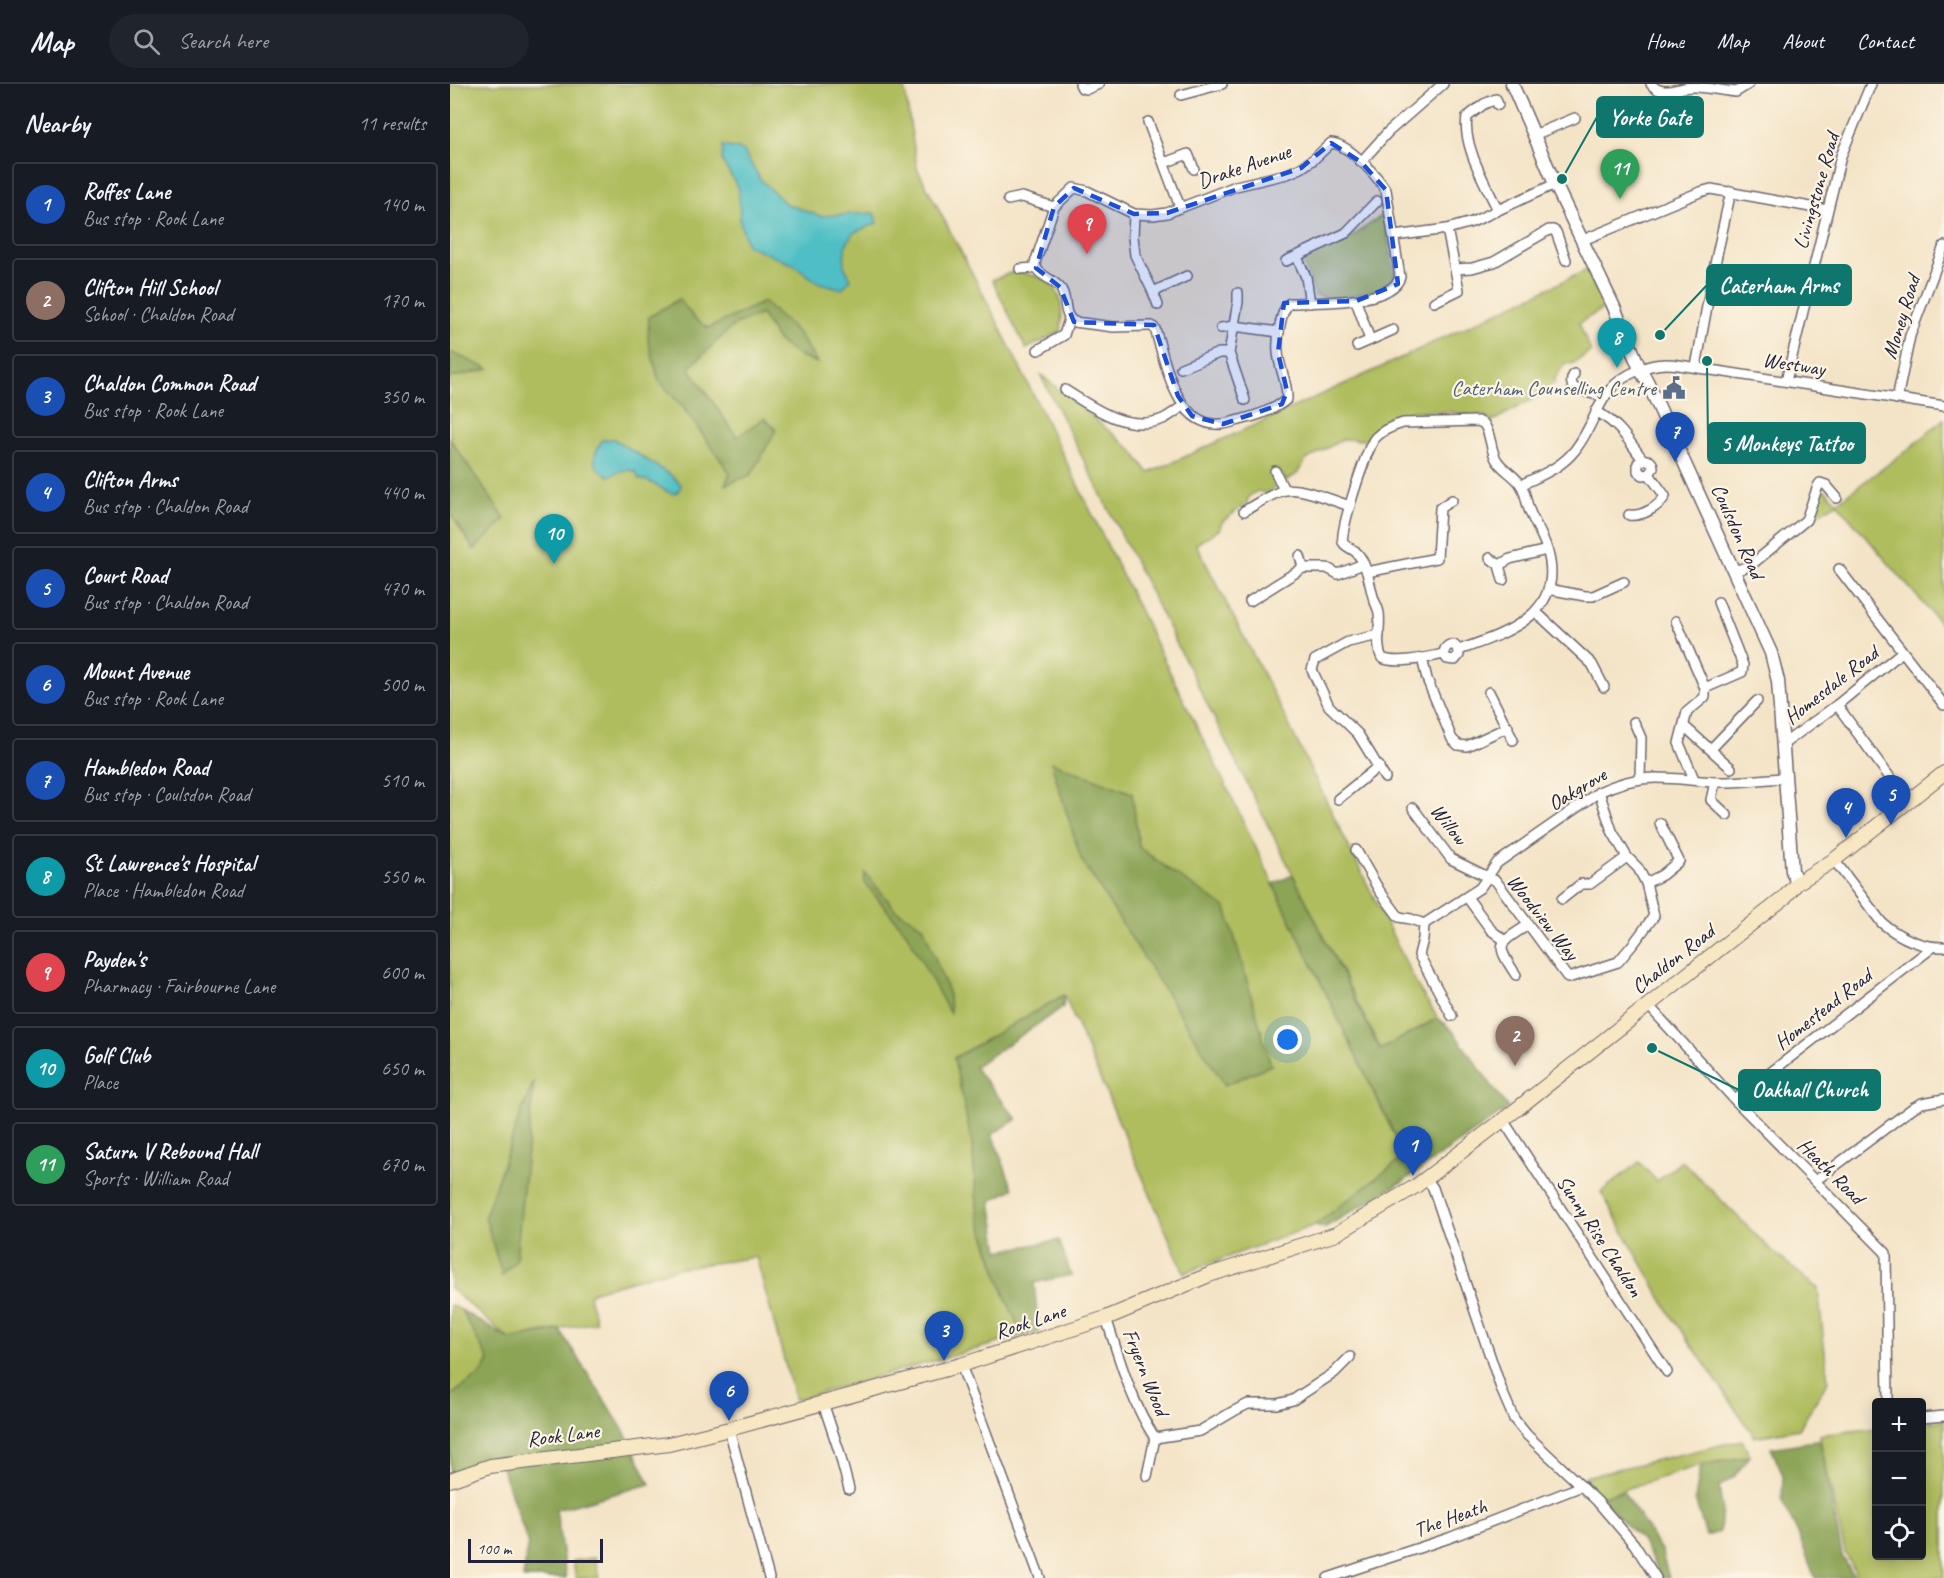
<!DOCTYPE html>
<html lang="en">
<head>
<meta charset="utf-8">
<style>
  body { margin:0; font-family:Caveat,sans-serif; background:#20242c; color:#f1f3f6 }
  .controls { position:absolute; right:18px; bottom:18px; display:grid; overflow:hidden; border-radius:6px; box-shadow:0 3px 15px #0003 }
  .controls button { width:54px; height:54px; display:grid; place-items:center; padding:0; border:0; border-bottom:2px solid #363941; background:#171b24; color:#f1f3f6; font:30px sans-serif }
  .scale { position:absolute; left:18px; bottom:15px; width:135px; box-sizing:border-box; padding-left:6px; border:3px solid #22223b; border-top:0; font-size:16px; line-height:21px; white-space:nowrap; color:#22223b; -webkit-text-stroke:4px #fcf5e5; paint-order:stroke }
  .you { position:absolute; left:838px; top:956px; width:21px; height:21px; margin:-15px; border:4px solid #fff; border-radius:50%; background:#1a73e8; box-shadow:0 0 0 9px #1a73e833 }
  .badge { display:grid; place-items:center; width:39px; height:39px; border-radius:50%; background:#d93025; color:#fff; font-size:20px; font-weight:700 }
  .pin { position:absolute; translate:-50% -50px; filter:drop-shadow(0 2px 3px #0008) }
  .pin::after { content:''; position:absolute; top:32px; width:21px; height:18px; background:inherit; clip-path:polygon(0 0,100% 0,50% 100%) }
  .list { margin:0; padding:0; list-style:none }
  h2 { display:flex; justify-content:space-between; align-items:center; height:78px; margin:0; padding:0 24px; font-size:26px }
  h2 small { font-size:20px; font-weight:400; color:#9ea1a6 }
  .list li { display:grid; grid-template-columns:39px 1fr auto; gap:18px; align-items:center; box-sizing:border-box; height:84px; margin:0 12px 12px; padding:0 12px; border:2px solid #363941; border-radius:6px }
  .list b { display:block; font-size:22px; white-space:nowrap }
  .list p { margin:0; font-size:20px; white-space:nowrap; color:#9ea1a6 }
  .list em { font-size:20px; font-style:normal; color:#9ea1a6 }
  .icon { flex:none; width:33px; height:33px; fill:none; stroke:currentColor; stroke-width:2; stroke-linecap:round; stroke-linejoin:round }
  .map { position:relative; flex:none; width:1494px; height:1494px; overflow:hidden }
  header { display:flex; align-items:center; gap:36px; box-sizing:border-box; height:84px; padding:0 30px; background:#171b24; border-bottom:2px solid #363941 }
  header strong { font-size:28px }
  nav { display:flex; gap:33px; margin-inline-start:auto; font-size:21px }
  .search { width:420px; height:54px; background:#20242c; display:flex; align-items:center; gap:15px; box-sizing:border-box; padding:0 21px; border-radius:33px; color:#9ea1a6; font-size:22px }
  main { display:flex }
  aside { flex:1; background:#171b24 }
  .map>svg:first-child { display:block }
  .green { fill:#b0bd5f; stroke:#69704d; stroke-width:1.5 }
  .forest { fill:#8ca456; stroke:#576348; stroke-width:1.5 }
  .water { fill:#50bfc5; stroke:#397080; stroke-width:1.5 }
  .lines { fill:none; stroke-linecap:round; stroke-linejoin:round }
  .minor-casing { stroke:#6c666c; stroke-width:12 }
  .tertiary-casing { stroke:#6c666c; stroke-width:15 }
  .secondary-casing { stroke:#6c666c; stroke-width:16 }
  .minor { stroke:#fff; stroke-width:9 }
  .tertiary { stroke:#fff; stroke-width:12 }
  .secondary { stroke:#f8e7c3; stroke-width:14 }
  .marked { fill:#1d4ed8; fill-opacity:0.2; stroke:#1d4ed8; stroke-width:4.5; stroke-dasharray:12 8; stroke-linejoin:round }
  .labels { text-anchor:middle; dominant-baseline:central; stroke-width:4.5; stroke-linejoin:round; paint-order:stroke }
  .street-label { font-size:21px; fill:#22223b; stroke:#fcf5e5 }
  .service-label { font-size:21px; fill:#4e5e75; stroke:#fcf5e5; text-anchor:end }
  .leader { fill:none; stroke:#0f766e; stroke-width:2 }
  .callout-dot { fill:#0f766e; stroke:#fcf5e5; stroke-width:2 }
  .callout { fill:#0f766e; stroke:#0f766e; stroke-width:2 }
  .callout-label { font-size:22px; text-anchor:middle; font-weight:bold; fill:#fff }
</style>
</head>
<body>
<header>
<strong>Map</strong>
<div class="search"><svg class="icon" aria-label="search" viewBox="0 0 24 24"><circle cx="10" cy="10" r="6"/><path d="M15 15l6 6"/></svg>Search here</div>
<nav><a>Home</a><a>Map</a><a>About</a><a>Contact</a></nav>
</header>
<main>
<aside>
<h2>Nearby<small>11 results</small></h2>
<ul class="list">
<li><span class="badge" style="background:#1a4fb4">1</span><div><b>Roffes Lane</b><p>Bus stop · Rook Lane</p></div><em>140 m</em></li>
<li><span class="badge" style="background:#8d6e63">2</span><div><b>Clifton Hill School</b><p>School · Chaldon Road</p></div><em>170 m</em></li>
<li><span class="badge" style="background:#1a4fb4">3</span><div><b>Chaldon Common Road</b><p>Bus stop · Rook Lane</p></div><em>350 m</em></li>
<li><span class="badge" style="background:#1a4fb4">4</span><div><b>Clifton Arms</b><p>Bus stop · Chaldon Road</p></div><em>440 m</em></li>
<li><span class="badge" style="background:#1a4fb4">5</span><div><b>Court Road</b><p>Bus stop · Chaldon Road</p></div><em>470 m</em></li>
<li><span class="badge" style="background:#1a4fb4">6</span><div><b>Mount Avenue</b><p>Bus stop · Rook Lane</p></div><em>500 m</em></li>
<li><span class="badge" style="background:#1a4fb4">7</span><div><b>Hambledon Road</b><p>Bus stop · Coulsdon Road</p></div><em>510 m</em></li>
<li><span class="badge" style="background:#0f9aa8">8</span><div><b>St Lawrence's Hospital</b><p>Place · Hambledon Road</p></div><em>550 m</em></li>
<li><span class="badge" style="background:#e0444e">9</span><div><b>Payden's</b><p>Pharmacy · Fairbourne Lane</p></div><em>600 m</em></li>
<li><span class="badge" style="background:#0f9aa8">10</span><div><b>Golf Club</b><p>Place</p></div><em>650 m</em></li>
<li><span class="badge" style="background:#2e9e5b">11</span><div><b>Saturn V Rebound Hall</b><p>Sports · William Road</p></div><em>670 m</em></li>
</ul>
</aside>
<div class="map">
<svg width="1494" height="1494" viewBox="0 0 1494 1494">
  <rect width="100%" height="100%" fill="#fcf5e5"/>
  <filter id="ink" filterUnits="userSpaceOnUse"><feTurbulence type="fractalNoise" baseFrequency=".0167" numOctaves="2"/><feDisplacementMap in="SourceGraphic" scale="12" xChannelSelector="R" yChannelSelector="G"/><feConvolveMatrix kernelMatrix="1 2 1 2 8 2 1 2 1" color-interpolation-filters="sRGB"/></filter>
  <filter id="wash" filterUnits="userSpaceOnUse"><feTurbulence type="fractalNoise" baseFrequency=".008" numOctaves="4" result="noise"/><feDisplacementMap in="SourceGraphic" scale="24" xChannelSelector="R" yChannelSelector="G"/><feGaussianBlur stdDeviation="1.35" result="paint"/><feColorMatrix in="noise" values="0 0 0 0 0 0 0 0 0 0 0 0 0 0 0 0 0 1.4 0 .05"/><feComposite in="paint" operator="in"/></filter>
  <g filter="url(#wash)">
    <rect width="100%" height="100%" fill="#f4e4c7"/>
    <g class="green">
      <path d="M0 0H454L467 84 543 229 777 704 955 1073 865 1141 734 1189 614 911 504 974 522 1059 528 1131 554 1210 573 1252 345 1316 306 1173 228 1184 144 1207 139 1212 146 1238 59 1255 0 1204Z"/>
      <path d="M934 130 945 192 943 197C927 208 884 219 865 211L854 181 856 173 904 151Z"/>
      <path d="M1137 186 1156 223 1129 239 1141 268 1122 280 1115 279 1104 296 1105 298 1081 316 1041 338C1030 324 1016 336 1005 328L962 327C957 333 951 332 944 335 932 339 925 347 916 356L893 355 856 376 847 390 836 397 829 385 822 389 827 403 815 409 807 407 799 412 797 419 772 438 770 445 746 460 828 619 969 905 988 934 931 966 744 594 590 290 681 365 699 389 923 287Z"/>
      <path d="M565 187C605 195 615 205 611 246L606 250 576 265 542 196Z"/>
      <path d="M1494 335V544L1387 419 1364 432H1361L1371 405 1375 406 1387 418 1459 365Z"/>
      <path d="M1232 1077 1318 1163 1368 1205 1378 1297 1349 1345 1305 1353 1221 1231 1151 1108 1189 1078 1207 1097Z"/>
      <path d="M0 1221 11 1226 39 1277 31 1290 0 1312Z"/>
      <path d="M1494 1336V1494H1408L1395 1468 1369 1351 1426 1344V1472H1472V1339Z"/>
      <path d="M1292 1356 1300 1372 1251 1381 1150 1413 1134 1393Z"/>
      <path d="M145 1473 149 1494H126L123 1477Z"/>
    </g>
    <g class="forest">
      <path d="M229 215 244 234 258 244 314 218 349 250 367 279 347 271 328 257 311 230 283 242 239 284 287 353 314 334 326 346 301 391 275 401 280 389 232 322 209 297 198 256 199 233Z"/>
      <path d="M0 268 39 285 0 294Z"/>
      <path d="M0 355 55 435 24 466 0 429Z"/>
      <path d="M601 678 682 709 689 763 722 788 776 824 821 981 775 1001 631 775Z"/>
      <path d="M415 789 446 826 473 842 499 911 500 930 457 850 414 798Z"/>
      <path d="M843 791 930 966 988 934 1002 946 1058 1024 955 1096 874 1144 865 1141 955 1072 823 800Z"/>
      <path d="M614 911 613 923 524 983 567 1035 542 1050 563 1105 541 1117 549 1167 609 1156 621 1191 584 1199 589 1249 573 1252 554 1210 528 1131 522 1059 504 974Z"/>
      <path d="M84 997 66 1176 52 1192 35 1132 70 1031Z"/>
      <path d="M11 1226 59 1255 110 1246 176 1350 200 1400 106 1426 116 1494H73L78 1459 48 1372 0 1393V1312L31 1290 39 1277Z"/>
      <path d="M1370 1356 1392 1472 1405 1494H1365L1349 1452 1332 1417 1333 1391 1321 1364Z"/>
      <path d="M1300 1372 1285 1392 1269 1403 1272 1423 1270 1448 1256 1452 1245 1415 1251 1381Z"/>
      <path d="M1173 1407 1211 1466 1219 1494H1212L1192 1457 1150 1413Z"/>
    </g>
    <g class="water">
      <path d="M273 62 293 66 310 95 336 120 370 132 424 129 427 139 403 149 395 163 394 182 401 195 392 205 367 198 344 181 297 161 290 138 289 105 272 77Z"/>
      <path d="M164 355 222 392 231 401 228 408 222 410 198 397 189 395 186 388C176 383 169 388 159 392 140 383 142 373 152 356Z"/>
    </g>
  </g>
  <g filter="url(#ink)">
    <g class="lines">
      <g class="minor-casing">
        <g id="minor">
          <path d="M630 0 632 4 637 5 649 0"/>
          <path d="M1201 0C1212 14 1228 3 1242 3 1253 2 1273 7 1286 8L1299 0"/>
          <path d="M731 11 772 0"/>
          <path d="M1048 21 1046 15 1034 20 1017 33C1012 61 1036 101 1048 126"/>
          <path d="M698 38 730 123"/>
          <path d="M1084 51 1125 34"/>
          <path d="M881 59C899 60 926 91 936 106L950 193C942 221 864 218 840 219 830 225 827 257 828 268 829 284 838 299 837 315 825 326 806 332 790 336 784 337 778 340 772 340 725 344 716 278 705 245L702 242H698L664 243 624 238C612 231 618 215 611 205 602 193 586 192 585 179L604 123 624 104 637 107 684 130 703 131 717 129 786 102 837 90 851 84 864 75Z"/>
          <path d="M911 78 938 48 993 0"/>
          <path d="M714 79 738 70 744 85"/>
          <path d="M558 116 572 113 604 123"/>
          <path d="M684 130 683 153 685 171 703 208 737 192"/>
          <path d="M997 145 1005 185 1022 184 1044 178 1099 146H1103L1106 148 1116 176"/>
          <path d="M944 152 997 145 1022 138 1105 100"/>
          <path d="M1133 156 1250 108 1261 105 1377 126"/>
          <path d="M847 173 856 193 860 219"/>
          <path d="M836 177 896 149 927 117"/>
          <path d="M570 185 586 184"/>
          <path d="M703 208 708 221"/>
          <path d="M788 209V218L779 269 795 316"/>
          <path d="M906 217 920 256"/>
          <path d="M984 218 1009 206 1005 185"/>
          <path d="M771 244 784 242 829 248"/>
          <path d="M907 262 943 246"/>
          <path d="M588 266 614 251 619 235"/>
          <path d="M1246 283 1263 189 1281 107"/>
          <path d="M731 284 769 269H779"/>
          <path d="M1124 290C1121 295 1120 299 1124 304L1153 313"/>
          <path d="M1336 297 1391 72 1421 0"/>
          <path d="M615 306C644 324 677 349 713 335 720 332 727 326 733 322"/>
          <path d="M1447 315 1460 252 1494 162"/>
          <path d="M1146 327C1171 342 1176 353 1193 376"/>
          <path d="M1193 376 1188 379V387L1193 391 1199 390"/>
          <path d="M1193 376C1199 375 1203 378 1203 384L1199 390"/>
          <path d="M825 387 834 406"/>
          <path d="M1071 401C1091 391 1111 384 1125 366 1150 334 1146 303 1189 286 1203 280 1214 279 1229 281L1494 322"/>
          <path d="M794 427C805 421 825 407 836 406 853 403 883 417 900 422"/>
          <path d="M1179 431C1191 433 1209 423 1215 412L1199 390"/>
          <path d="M850 472 853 484"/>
          <path d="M1040 474 1049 481 1053 496"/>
          <path d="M1049 481 1060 475 1097 466"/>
          <path d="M1389 485 1494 621"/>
          <path d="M1285 487 1301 481 1356 436 1368 402 1370 399 1376 401 1387 414"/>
          <path d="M917 488 987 474 990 424 1002 416"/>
          <path d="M1098 505 1135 512H1143L1174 498"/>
          <path d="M800 517 853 484H877L888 490 913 480"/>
          <path d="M1086 528 1142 580 1154 603"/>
          <path d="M1226 537 1255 604V613L1237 628 1229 659 1244 695"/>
          <path d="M929 551 898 558 865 576 862 586 879 622 908 650 935 694"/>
          <path d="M994 570C978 573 947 581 932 574 925 561 931 543 929 529 928 524 926 520 924 516 919 500 918 482 907 469 903 464 896 464 893 458 889 448 917 364 925 354 932 346 943 342 953 339L1028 337 1034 340C1041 350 1040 364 1046 375 1051 385 1065 391 1071 401 1076 409 1076 419 1080 428 1085 440 1093 452 1097 465 1117 530 1057 549 1009 566"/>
          <path d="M994 570 997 575 1005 576 1009 571V566"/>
          <path d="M994 570C994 564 998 560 1004 561L1009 566"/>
          <path d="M972 574 977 595 1002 655 1008 661 1017 662 1058 643"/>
          <path d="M1255 604 1292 588 1293 581 1268 518"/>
          <path d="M1039 608 1063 656"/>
          <path d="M1387 621 1457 717"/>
          <path d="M1184 638 1191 654 1190 694"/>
          <path d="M1234 642 1281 684"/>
          <path d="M1332 661 1387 621 1452 568"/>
          <path d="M1261 665 1307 617"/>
          <path d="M1265 698 1261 716 1277 731"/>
          <path d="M888 715 929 682"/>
          <path d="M963 724 1001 775 1046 797 1118 894 1168 878 1184 859 1204 832 1196 799 1188 784 1177 773 1162 747 1149 708"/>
          <path d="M906 766 929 806 949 833 961 835 974 840 973 855 969 871 1002 932"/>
          <path d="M1384 776 1432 839C1449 853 1472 864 1494 863"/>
          <path d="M1196 799 1212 791 1229 777 1210 739"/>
          <path d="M1017 813 1041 846 1054 856"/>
          <path d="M1112 815 1131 800H1140L1177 773"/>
          <path d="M974 840 1030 804 1047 779 1149 708C1193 687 1218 695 1264 698 1287 699 1311 695 1334 694"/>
          <path d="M1066 891C1045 859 1047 861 1078 841"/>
          <path d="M1198 921 1285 1016 1436 1169 1438 1318"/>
          <path d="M1285 1016 1483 863"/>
          <path d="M1053 1036 1217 1288"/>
          <path d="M976 1094 983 1104 1052 1307 1064 1335 1077 1351 1147 1417 1184 1460 1206 1494"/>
          <path d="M1365 1097 1464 1023 1472 1019 1494 1015"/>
          <path d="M656 1234C670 1276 681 1318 705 1354L750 1347 784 1327 798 1320H827L843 1316 884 1289 900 1273"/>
          <path d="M511 1281 590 1494"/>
          <path d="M373 1319 389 1367 399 1405"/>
          <path d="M1472 1334 1494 1332"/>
          <path d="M279 1345 319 1494"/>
          <path d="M697 1392 705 1354"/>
          <path d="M878 1494 999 1454 1132 1402"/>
        </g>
      </g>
      <g class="tertiary-casing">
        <path id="tertiary" d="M1062 0 1105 100 1163 221 1190 285 1198 299 1321 569 1328 597 1342 787 1347 799"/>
      </g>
      <g class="secondary-casing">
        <path id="secondary" d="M0 1396 40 1382 219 1360 279 1345 511 1281 656 1234 759 1191 886 1150 966 1102 1053 1036 1334 814 1347 799 1384 776 1494 689"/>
      </g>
      <use href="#minor" class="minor"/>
      <use href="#tertiary" class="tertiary"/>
      <use href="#secondary" class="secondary"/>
    </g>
  </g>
  <path class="marked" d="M881 59 911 78 936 106 948 200 906 217 834 219 828 269 837 307 832 320 773 340 742 332 728 312 704 241 624 238 610 203 586 184 604 123 624 104 684 130 717 129 851 84Z"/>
  <defs>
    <g id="civic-bare" transform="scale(1.8)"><path d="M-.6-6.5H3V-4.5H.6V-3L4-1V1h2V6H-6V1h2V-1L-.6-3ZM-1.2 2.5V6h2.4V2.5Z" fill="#5c6f8a" stroke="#fcf5e5" stroke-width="2.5" paint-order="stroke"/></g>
  </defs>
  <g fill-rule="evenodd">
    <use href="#civic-bare" x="1224" y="304"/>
  </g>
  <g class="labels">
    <g class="street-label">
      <text transform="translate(794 82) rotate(-19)">Drake Avenue</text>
      <text transform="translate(1366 107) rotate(-74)">Livingstone Road</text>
      <text transform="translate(1451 233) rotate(-73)">Money Road</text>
      <text transform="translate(1344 280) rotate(9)">Westway</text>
      <text transform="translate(1288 447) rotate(66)">Coulsdon Road</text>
      <text transform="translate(1381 601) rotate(-38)">Homesdale Road</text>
      <text transform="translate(1127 705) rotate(-31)">Oakgrove</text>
      <text transform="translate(999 740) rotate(52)">Willow</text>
      <text transform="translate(1093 833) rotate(52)">Woodview Way</text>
      <text transform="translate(1223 875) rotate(-38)">Chaldon Road</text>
      <text transform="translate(1373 925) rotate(-38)">Homestead Road</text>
      <text transform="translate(1381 1087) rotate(45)">Heath Road</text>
      <text transform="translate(1150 1152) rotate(57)">Sunny Rise Chaldon</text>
      <text transform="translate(580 1237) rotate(-18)">Rook Lane</text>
      <text transform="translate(696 1288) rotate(68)">Fryern Wood</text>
      <text transform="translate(113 1351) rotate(-7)">Rook Lane</text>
      <text transform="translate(1000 1434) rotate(-20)">The Heath</text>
    </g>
    <g class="service-label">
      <text x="1206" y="304">Caterham Counselling Centre</text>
    </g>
  </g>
  <path class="leader" d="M1112 95L1147 33M1210 251L1257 201M1257 277L1258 359M1202 964L1289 1006"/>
  <g class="callout-dot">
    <circle cx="1112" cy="95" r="6"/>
    <circle cx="1210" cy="251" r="6"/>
    <circle cx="1257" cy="277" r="6"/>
    <circle cx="1202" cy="964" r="6"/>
  </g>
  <g class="callout">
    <rect x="1147" y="13" width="106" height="40" rx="6"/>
    <rect x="1257" y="181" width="144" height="40" rx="6"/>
    <rect x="1258" y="339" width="157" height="40" rx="6"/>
    <rect x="1289" y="986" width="141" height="40" rx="6"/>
  </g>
  <g class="callout-label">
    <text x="1200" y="41">Yorke Gate</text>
    <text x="1329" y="209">Caterham Arms</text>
    <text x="1337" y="367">5 Monkeys Tattoo</text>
    <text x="1360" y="1013">Oakhall Church</text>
  </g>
</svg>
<div class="controls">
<button>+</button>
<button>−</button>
<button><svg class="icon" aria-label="locate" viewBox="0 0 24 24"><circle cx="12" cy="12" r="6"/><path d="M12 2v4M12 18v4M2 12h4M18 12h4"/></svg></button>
</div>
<div class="scale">100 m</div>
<div class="you"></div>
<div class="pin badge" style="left:963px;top:1092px;background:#1a4fb4">1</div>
<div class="pin badge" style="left:1065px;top:982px;background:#8d6e63">2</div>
<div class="pin badge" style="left:494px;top:1277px;background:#1a4fb4">3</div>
<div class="pin badge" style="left:1396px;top:754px;background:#1a4fb4">4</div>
<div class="pin badge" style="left:1441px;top:741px;background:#1a4fb4">5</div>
<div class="pin badge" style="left:279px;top:1337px;background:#1a4fb4">6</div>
<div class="pin badge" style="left:1225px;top:378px;background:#1a4fb4">7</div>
<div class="pin badge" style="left:1167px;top:284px;background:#0f9aa8">8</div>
<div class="pin badge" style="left:637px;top:170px;background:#e0444e">9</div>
<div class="pin badge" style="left:104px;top:480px;background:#0f9aa8">10</div>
<div class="pin badge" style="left:1170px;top:115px;background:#2e9e5b">11</div>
</div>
</main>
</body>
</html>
